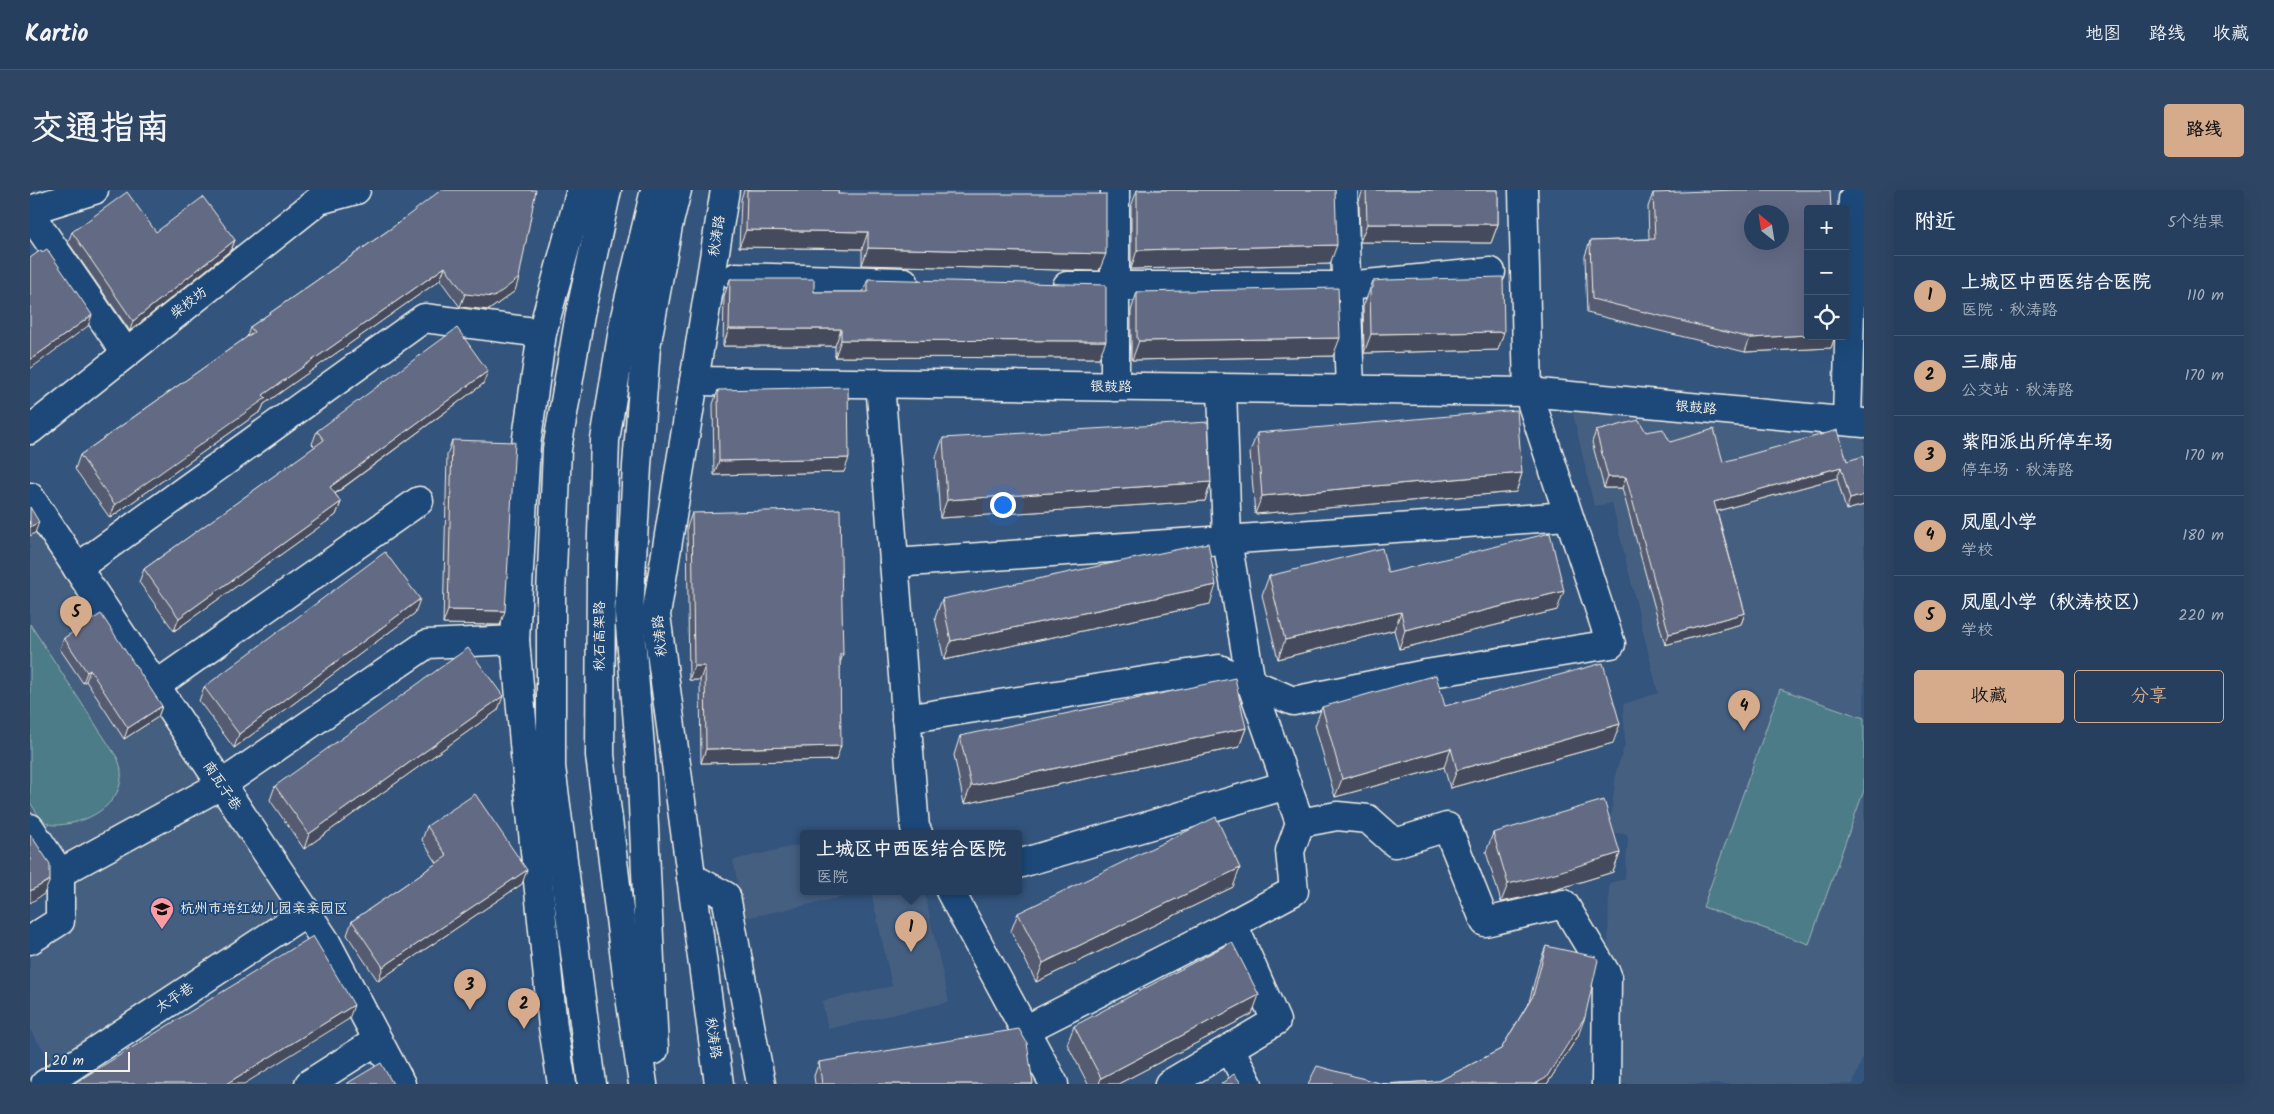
<!DOCTYPE html>
<html lang="zh">
<head>
<meta charset="utf-8">
<style>
  body { margin:0; font-family:Kalam,"LXGW WenKai TC",sans-serif; background:#2e4664; color:#f1f3f6 }
  .controls { position:absolute; right:15px; top:15px; display:grid; overflow:hidden; border-radius:5px; box-shadow:0 5px 20px #0002 }
  .controls button { width:45px; height:45px; display:grid; place-items:center; padding:0; border:0; border-bottom:1px solid #425873; background:#263f5e; color:#f1f3f6; font:25px sans-serif }
  .compass { position:absolute; left:1714px; top:15px; width:45px; height:45px; border-radius:50%; background:#263f5e; box-shadow:0 5px 20px #0002; rotate:330deg }
  .scale { position:absolute; left:15px; bottom:12px; width:85px; box-sizing:border-box; padding-left:5px; border:2px solid #f4f1e8; border-top:0; font-size:14px; line-height:18px; white-space:nowrap; color:#f4f1e8; -webkit-text-stroke:4px #1f4a7a; paint-order:stroke }
  .you { position:absolute; left:972px; top:314px; width:18px; height:18px; margin:-12px; border:4px solid #fff; border-radius:50%; background:#1a73e8; box-shadow:0 0 0 8px #1a73e833 }
  .badge { display:grid; place-items:center; width:32px; height:32px; border-radius:50%; background:#d6ab8b; color:#111; font-size:16px; font-weight:700 }
  .pin { position:absolute; translate:-50% -41px; filter:drop-shadow(0 1px 2px #0008) }
  .pin::after { content:''; position:absolute; top:26px; width:18px; height:15px; background:inherit; clip-path:polygon(0 0,100% 0,50% 100%) }
  .popup { position:absolute; left:770px; top:640px; width:222px; height:65px; box-sizing:border-box; display:grid; place-content:center; border-radius:5px; background:#263f5e; filter:drop-shadow(0 1px 4px #0005); font-size:16px; white-space:nowrap; color:#a4afbc }
  .popup b { font-size:19px; color:#f1f3f6 }
  .popup::after { content:''; position:absolute; left:50%; top:100%; margin-left:-10px; border:10px solid transparent; border-top-color:#263f5e }
  .list { margin:0; padding:0; list-style:none }
  h2 { display:flex; justify-content:space-between; align-items:center; height:65px; margin:0; padding:0 20px; font-size:21px }
  h2 small { font-size:16px; font-weight:400; color:#a4afbc }
  .list li { display:grid; grid-template-columns:32px 1fr auto; gap:15px; align-items:center; box-sizing:border-box; height:80px; padding:0 20px; border-top:1px solid #425873 }
  .list b { display:block; font-size:19px; white-space:nowrap }
  .list p { margin:0; font-size:16px; white-space:nowrap; color:#a4afbc }
  .list em { font-size:16px; font-style:normal; color:#a4afbc }
  .actions { display:flex; gap:10px; padding:15px 20px }
  .actions a { flex:1; padding:11px 0; border:1px solid #d6ab8b; border-radius:5px; text-align:center; font-size:18px; color:#d6ab8b }
  .actions .main { background:#d6ab8b; color:#111 }
  .icon { flex:none; width:28px; height:28px; fill:none; stroke:currentColor; stroke-width:2; stroke-linecap:round; stroke-linejoin:round }
  .map { position:relative; flex:none; width:1834px; height:894px; overflow:hidden; border-radius:5px }
  header { display:flex; align-items:center; gap:30px; box-sizing:border-box; height:70px; padding:0 25px; background:#263f5e; border-bottom:1px solid #425873 }
  header strong { font-size:24px }
  nav { display:flex; gap:28px; margin-inline-start:auto; font-size:18px }
  .intro { display:flex; align-items:center; justify-content:space-between; box-sizing:border-box; height:120px; padding:0 30px }
  h1 { margin:0; font-size:35px }
  .button { padding:12px 22px; border-radius:5px; background:#d6ab8b; color:#111; font-size:18px; font-weight:700 }
  main { display:flex; gap:30px; padding:0 30px }
  aside { flex:1; background:#263f5e; border-radius:5px; box-shadow:0 5px 20px #0002 }
  .map>svg:first-child { display:block }
  .built { fill:#455e81 }
  .green { fill:#4b7c87; stroke:#a0b6b8 }
  .lines { fill:none; stroke-linecap:round; stroke-linejoin:round }
  .minor-casing { stroke:#f4f1e8; stroke-width:31 }
  .major-casing { stroke:#f4f1e8; stroke-width:31 }
  .highway-casing { stroke:#f4f1e8; stroke-width:31 }
  .minor { stroke:#1f4a7a; stroke-width:28 }
  .major { stroke:#1f4a7a; stroke-width:28 }
  .highway { stroke:#1f4a7a; stroke-width:28 }
  .wall { fill:#555c72; stroke:#f4f1e8 }
  .shaded-wall { fill:#454b5c; stroke:#f4f1e8 }
  .building { fill:#636b84; stroke:#f4f1e8; fill-rule:evenodd }
  .labels { text-anchor:middle; dominant-baseline:central; stroke-width:4; stroke-linejoin:round; paint-order:stroke }
  .street-label { font-size:14px; fill:#f4f1e8; stroke:#1f4a7a }
  .poi-label { font-size:14px; fill:#f4f1e8; stroke:#1f4a7a; text-anchor:start }
</style>
</head>
<body>
<header>
<strong>Kartio</strong>
<nav><a>地图</a><a>路线</a><a>收藏</a></nav>
</header>
<div class="intro"><h1>交通指南</h1><a class="button">路线</a></div>
<main>
<div class="map">
<svg width="1834" height="894" viewBox="0 0 1834 894">
  <rect width="100%" height="100%" fill="#33547d"/>
  <filter id="ink" filterUnits="userSpaceOnUse"><feTurbulence type="fractalNoise" baseFrequency=".02" numOctaves="2"/><feDisplacementMap in="SourceGraphic" scale="10" xChannelSelector="R" yChannelSelector="G"/><feConvolveMatrix kernelMatrix="1 2 1 2 8 2 1 2 1" color-interpolation-filters="sRGB"/></filter>
  <g filter="url(#ink)">
    <g class="built">
      <path d="M1539 206 1834 233V863L1823 894H1576L1579 693 1595 689 1598 645 1579 642 1586 582 1595 554 1593 514 1628 503 1582 313 1564 316Z"/>
      <path d="M0 307 186 587 22 672 0 638Z"/>
      <path d="M191 595 276 722 30 884 0 840V750L30 731V683Z"/>
      <path d="M773 654 774 701H841L715 728 703 670Z"/>
      <path d="M841 701H894L919 812 798 839 792 811 862 796Z"/>
    </g>
    <g class="green">
      <path d="M0 434 88 569C102 604 68 630 36 634 30 635 22 636 17 633 9 628 5 620 0 612Z"/>
      <path d="M1750 499 1834 528V600L1779 754 1673 717Z"/>
    </g>
    <g class="lines">
      <g class="minor-casing">
        <g id="minor">
          <path d="M1313 0 1320 200"/>
          <path d="M0 20 64 0"/>
          <path d="M0 24 96 163"/>
          <path d="M706 87 874 92"/>
          <path d="M1037 96H1316L1461 82"/>
          <path d="M664 191 1498 202 1834 233"/>
          <path d="M850 193 885 638 888 643"/>
          <path d="M1085 197V0"/>
          <path d="M1817 231 1823 9 1834 3"/>
          <path d="M0 240 289 10 326 0"/>
          <path d="M0 307 295 750 371 894"/>
          <path d="M864 373 1538 326"/>
          <path d="M47 378 394 128 512 143"/>
          <path d="M125 496 389 311"/>
          <path d="M876 529 1189 479 1263 511 1396 484 1581 454 1498 202 1493 0"/>
          <path d="M1270 633 1307 626 1338 629 1365 653 1417 637 1455 732 1534 714 1577 785 1576 894"/>
          <path d="M0 638 30 683 191 595 397 454 485 450"/>
          <path d="M988 674 1257 595"/>
          <path d="M661 687 696 706 731 894"/>
          <path d="M920 701 1024 894"/>
          <path d="M0 750 30 731V683"/>
          <path d="M995 840 1203 734"/>
          <path d="M1200 858 1218 894"/>
          <path d="M15 894 276 722"/>
          <path d="M279 894 348 850"/>
          <path d="M1139 894 1246 831 1203 734 1264 701 1260 661 1270 633 1221 493 1197 350 1192 198"/>
        </g>
      </g>
      <g class="major-casing">
        <g id="major">
          <path d="M532 894 523 837 495 564 485 450 496 255 512 143 551 0"/>
          <path d="M689 894 626 425 695 0"/>
        </g>
      </g>
      <g class="highway-casing">
        <g id="highway">
          <path d="M624 860 611 570 599 423 607 276 616 157 638 36 647 0"/>
          <path d="M562 894 521 577V406L527 259 550 124 577 0"/>
          <path d="M613 894 598 793 570 565 571 376 575 250 595 127 625 0"/>
        </g>
      </g>
      <use href="#minor" class="minor"/>
      <use href="#major" class="major"/>
      <use href="#highway" class="highway"/>
    </g>
    <g class="wall">
      <path d="M714 0H808V4L1069 81 832 75V59L709 57 711 9Z"/>
      <path d="M1107 0H1305L1300 74 1101 79V17Z"/>
      <path d="M1333 0H1468V34L1461 53 1330 52 1329 11Z"/>
      <path d="M1623 3 1778 146H1805L1801 158 1715 162 1557 123 1555 66 1560 51 1619 49 1618 17Z"/>
      <path d="M363 37 485 101 459 120 430 117 410 90 234 214 231 221 80 328 45 279 50 265 217 147 220 137Z"/>
      <path d="M42 42H126L205 50 201 60 100 141 38 52Z"/>
      <path d="M700 89 784 102H833L838 89 1069 168 805 167V156H693L694 106Z"/>
      <path d="M1343 91 1468 160 1334 163 1333 117Z"/>
      <path d="M1107 102 1303 166 1102 170 1101 168V121Z"/>
      <path d="M453 194 305 304 311 312 306 325 144 441 109 392 114 379 285 257 282 254 287 241Z"/>
      <path d="M688 200 814 282 684 285 683 214Z"/>
      <path d="M1566 241 1616 242 1693 272 1817 271 1834 315 1816 320 1807 288 1687 321 1715 423 1711 434 1635 455 1592 298H1574L1562 252Z"/>
      <path d="M1227 243 1492 283 1486 302 1225 324 1220 262Z"/>
      <path d="M913 248 1181 292 1175 311 910 328 906 267Z"/>
      <path d="M422 250 470 435 413 434 417 265Z"/>
      <path d="M662 323 813 464 810 473 806 570 671 573 670 490H659L657 337Z"/>
      <path d="M1239 386 1527 420 1369 459 1364 440 1248 469 1232 405Z"/>
      <path d="M912 409 1180 414 914 470 905 428Z"/>
      <path d="M385 423 204 558 169 511 174 497Z"/>
      <path d="M34 448 132 516 128 527 94 549 56 491 53 493 30 459Z"/>
      <path d="M1415 516 1583 553 1420 598 1414 577 1305 607 1285 536 1292 517Z"/>
      <path d="M468 520 274 659 240 610 245 596Z"/>
      <path d="M1216 538 1209 557 934 614 924 565 930 546Z"/>
      <path d="M397 636 492 694 348 791 317 745 322 731 407 673 392 650Z"/>
      <path d="M1463 643 1590 663 1583 682 1518 702 1471 712 1456 662Z"/>
      <path d="M1203 697 1006 792 981 741 988 723Z"/>
      <path d="M1516 756 1548 846 1517 894H1278H1353L1409 891 1471 859 1499 812 1509 774Z"/>
      <path d="M1222 824 1088 894H1058L1037 854 1044 836Z"/>
      <path d="M789 872 1003 894H785L784 886Z"/>
    </g>
    <g class="shaded-wall">
      <path d="M1337 34H1468L1461 53 1330 52Z"/>
      <path d="M716 40 838 42 832 59 709 57Z"/>
      <path d="M205 50 201 60 100 141 103 131Z"/>
      <path d="M1307 55 1300 74 1101 79 1107 60Z"/>
      <path d="M838 58 1076 64 1069 81 832 75Z"/>
      <path d="M415 77 410 90 234 214 231 221 80 328 85 315 233 205Z"/>
      <path d="M489 88 485 101 459 120 430 117 435 104Z"/>
      <path d="M62 125 58 136 0 179V170Z"/>
      <path d="M699 139H811L805 156H693Z"/>
      <path d="M1474 142 1468 160 1334 163 1341 144Z"/>
      <path d="M1778 145V146H1805L1801 158 1715 162 1720 148Z"/>
      <path d="M1310 148 1303 166 1102 170 1109 151Z"/>
      <path d="M811 150 1076 151 1069 168 805 167Z"/>
      <path d="M458 181 453 194 296 310 300 297Z"/>
      <path d="M819 268 814 282 684 285 689 271Z"/>
      <path d="M1811 277 1807 288 1680 323 1684 312Z"/>
      <path d="M1492 283 1486 302 1225 324 1232 306Z"/>
      <path d="M1578 287H1596L1592 298H1574Z"/>
      <path d="M1181 292 1175 311 910 328 917 310Z"/>
      <path d="M1834 305V315L1816 320 1820 309Z"/>
      <path d="M311 312 306 325 144 441 149 428Z"/>
      <path d="M9 332 5 343 0 346V337Z"/>
      <path d="M1186 395 1180 414 914 470 921 451Z"/>
      <path d="M1534 401 1527 420 1369 459 1375 440Z"/>
      <path d="M390 409 385 423 204 558 209 544Z"/>
      <path d="M418 420 475 421 470 435 413 434Z"/>
      <path d="M1371 422 1364 440 1248 469 1255 450Z"/>
      <path d="M1715 423 1711 434 1635 455 1639 444Z"/>
      <path d="M810 464H813L808 478Z"/>
      <path d="M664 476H675L670 490H659Z"/>
      <path d="M60 480 56 491 53 493 57 482Z"/>
      <path d="M473 506 468 520 274 659 279 644Z"/>
      <path d="M132 516 128 527 94 549 98 538Z"/>
      <path d="M1590 534 1583 553 1420 598 1427 580Z"/>
      <path d="M1216 538 1209 557 934 614 941 596Z"/>
      <path d="M811 556 806 570 671 573 676 559Z"/>
      <path d="M1421 558 1414 577 1305 607 1312 589Z"/>
      <path d="M1590 663 1583 682 1518 702 1471 712 1478 694Z"/>
      <path d="M1210 678 1203 697 1006 792 1013 773Z"/>
      <path d="M497 680 492 694 348 791 353 777Z"/>
      <path d="M20 690 14 704 0 713V701Z"/>
      <path d="M1229 805 1222 824 1088 894H1069L1071 888Z"/>
      <path d="M324 815 319 829 214 894H196Z"/>
      <path d="M1555 827 1548 846 1517 894H1505Z"/>
    </g>
    <g class="building">
      <path d="M411 0H506L489 88 464 107 435 104 415 77 233 205 236 208 85 315 50 265 224 142 220 137 363 37Z"/>
      <path d="M717 0H808V4H1076V64L838 58V42L716 40Z"/>
      <path d="M1107 0H1305L1307 55 1107 60Z"/>
      <path d="M1336 0H1468V34H1337Z"/>
      <path d="M1705 0H1800L1801 19H1778V145L1720 148 1562 109 1560 51 1625 49 1623 3ZM1722 22H1752V52H1722Z"/>
      <path d="M97 2 126 42 173 7 205 50 103 131 42 42Z"/>
      <path d="M17 59 62 125 0 170V68L11 60 12 62Z"/>
      <path d="M1473 87 1474 142 1341 144 1340 98H1343V91L1357 90Z"/>
      <path d="M700 89H784V102H838V89L1076 95V151L811 150V139H699Z"/>
      <path d="M1308 98 1310 148 1109 151 1107 149V102Z"/>
      <path d="M427 138 458 181 300 297 311 312 149 428 114 379 294 250 287 241Z"/>
      <path d="M818 197 819 268 689 271 688 200Z"/>
      <path d="M1487 220 1492 283 1232 306 1227 243Z"/>
      <path d="M1609 230 1616 242 1633 239 1640 252 1684 239 1693 272 1808 240 1817 271 1834 266V305L1820 309 1811 277 1684 312 1715 423 1639 444 1596 287H1578L1566 241Z"/>
      <path d="M1178 232 1181 292 917 310 913 248Z"/>
      <path d="M422 250 485 252 475 421 418 420Z"/>
      <path d="M0 317 9 332 0 337Z"/>
      <path d="M810 319 813 464H810L811 556 676 559 675 476H664L662 323Z"/>
      <path d="M1520 343 1534 401 1375 440 1371 422 1255 450 1239 386 1352 358 1358 383Z"/>
      <path d="M1178 353 1186 395 921 451 912 409Z"/>
      <path d="M355 362 390 409 209 544 174 497Z"/>
      <path d="M71 424 132 516 98 538 60 480 57 482 34 448Z"/>
      <path d="M438 458 473 506 279 644 245 596Z"/>
      <path d="M1573 473 1590 534 1427 580 1421 558 1312 589 1292 517 1406 485 1415 516Z"/>
      <path d="M1205 488 1216 538 941 596 930 546Z"/>
      <path d="M445 604 497 680 353 777 322 731 417 666 397 636Z"/>
      <path d="M1574 610 1590 663 1525 683 1478 694 1463 643Z"/>
      <path d="M1186 627 1210 678 1013 773 988 723Z"/>
      <path d="M0 644 20 674V690L0 701Z"/>
      <path d="M283 746 324 815 196 894H43Z"/>
      <path d="M1202 752 1229 805 1071 888 1044 836Z"/>
      <path d="M1516 756 1566 767 1568 770 1555 827 1516 888 1505 894H1278L1287 876 1353 894 1409 891 1471 859 1503 806Z"/>
      <path d="M989 839 997 853 1003 894H792L789 872Z"/>
      <path d="M351 873 363 894H316Z"/>
      <path d="M1204 884 1212 894H1191Z"/>
    </g>
  </g>
  <defs>
    <g id="school-pin" transform="scale(1.25)"><path d="M0 17L-7.5 6A9.5 9.5 0 1 1 7.5 6Z" fill="#ff9aa2" stroke="#1f4a7a"/><path d="M0-5L7-2L0 1L-7-2ZM-4 1L0 2.5L4 1V4Q0 6-4 4Z" fill="#111"/></g>
  </defs>
  <g fill-rule="evenodd">
    <use href="#school-pin" x="132" y="719"/>
  </g>
  <g class="labels">
    <g class="street-label">
      <text transform="translate(687 46) rotate(-81)">秋涛路</text>
      <text transform="translate(159 113) rotate(-38)">柴校坊</text>
      <text transform="translate(1081 197) rotate(1)">银鼓路</text>
      <text transform="translate(1666 218) rotate(5)">银鼓路</text>
      <text transform="translate(570 446) rotate(-90)">秋石高架路</text>
      <text transform="translate(630 446) rotate(-96)">秋涛路</text>
      <text transform="translate(192 596) rotate(56)">南瓦子巷</text>
      <text transform="translate(145 808) rotate(-33)">太平巷</text>
      <text transform="translate(683 848) rotate(82)">秋涛路</text>
    </g>
    <g class="poi-label">
      <text x="150" y="719">杭州市培红幼儿园亲亲园区</text>
    </g>
  </g>
</svg>
<div class="controls">
<button>+</button>
<button>−</button>
<button><svg class="icon" aria-label="locate" viewBox="0 0 24 24"><circle cx="12" cy="12" r="6"/><path d="M12 2v4M12 18v4M2 12h4M18 12h4"/></svg></button>
</div>
<svg class="compass" viewBox="-18 -18 36 36"><path d="M0-13l5 13h-10z" fill="#e53935"/><path d="M0 13l5-13h-10z" fill="#a4afbc"/></svg>
<div class="scale">20 m</div>
<div class="you"></div>
<div class="pin badge" style="left:881px;top:762px">1</div>
<div class="popup"><b>上城区中西医结合医院</b>医院</div>
<div class="pin badge" style="left:494px;top:839px">2</div>
<div class="pin badge" style="left:440px;top:820px">3</div>
<div class="pin badge" style="left:1714px;top:541px">4</div>
<div class="pin badge" style="left:46px;top:447px">5</div>
</div>
<aside>
<h2>附近<small>5个结果</small></h2>
<ul class="list">
<li><span class="badge">1</span><div><b>上城区中西医结合医院</b><p>医院 · 秋涛路</p></div><em>110 m</em></li>
<li><span class="badge">2</span><div><b>三廊庙</b><p>公交站 · 秋涛路</p></div><em>170 m</em></li>
<li><span class="badge">3</span><div><b>紫阳派出所停车场</b><p>停车场 · 秋涛路</p></div><em>170 m</em></li>
<li><span class="badge">4</span><div><b>凤凰小学</b><p>学校</p></div><em>180 m</em></li>
<li><span class="badge">5</span><div><b>凤凰小学（秋涛校区）</b><p>学校</p></div><em>220 m</em></li>
</ul>
<div class="actions"><a class="main">收藏</a><a>分享</a></div>
</aside>
</main>
</body>
</html>
